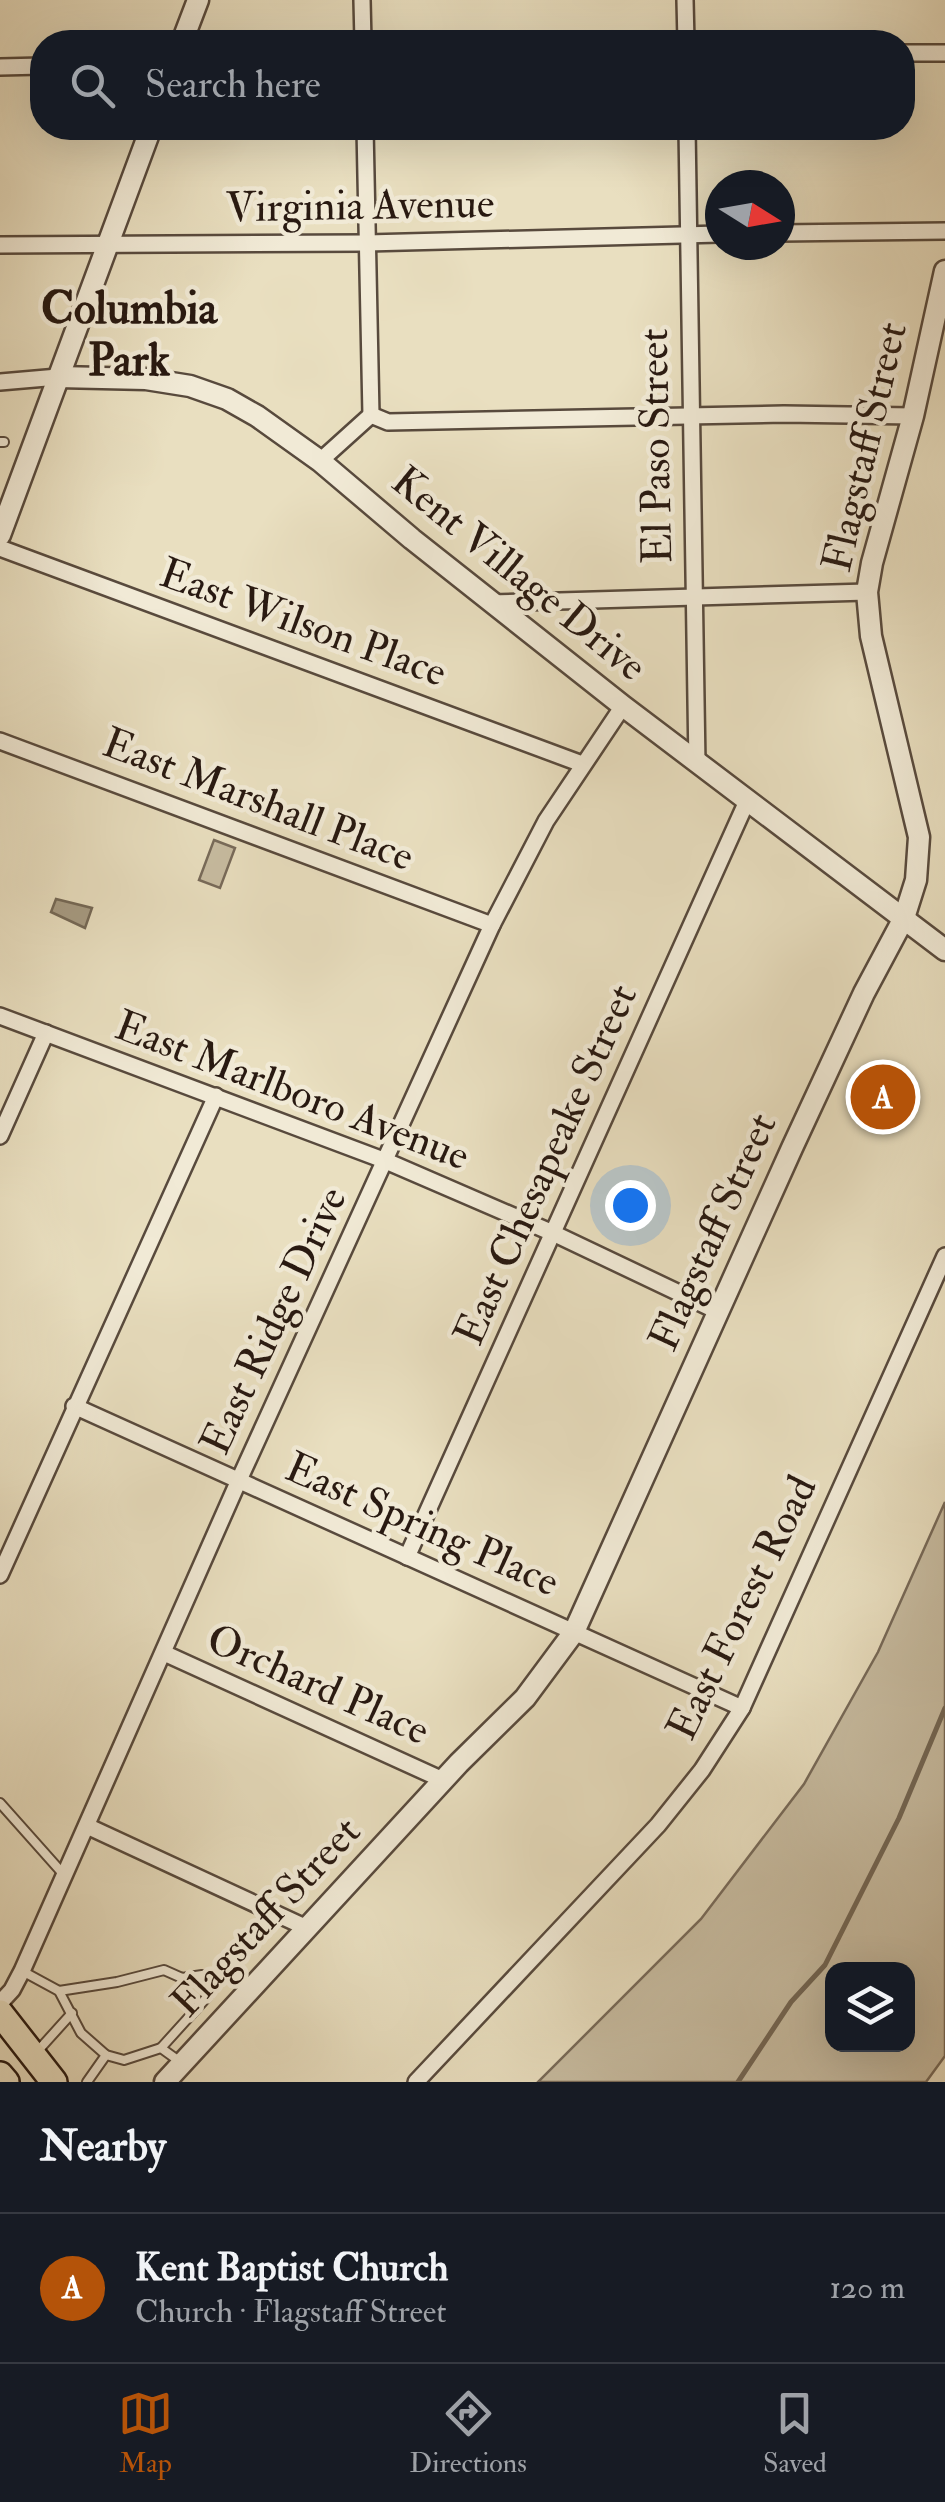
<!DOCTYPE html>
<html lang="en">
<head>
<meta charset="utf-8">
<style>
  body { margin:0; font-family:"IM FELL Double Pica",serif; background:#242831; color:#f1f3f6 }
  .controls { position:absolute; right:30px; bottom:30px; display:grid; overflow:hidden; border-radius:20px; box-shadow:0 10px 40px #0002 }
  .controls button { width:90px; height:90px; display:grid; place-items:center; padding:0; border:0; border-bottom:2px solid #363941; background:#171b24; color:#f1f3f6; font:50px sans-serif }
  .compass { position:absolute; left:705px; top:170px; width:90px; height:90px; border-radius:50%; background:#171b24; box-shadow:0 10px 40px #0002; rotate:101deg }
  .you { position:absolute; left:630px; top:1205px; width:35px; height:35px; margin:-25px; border:8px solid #fff; border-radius:50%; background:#1a73e8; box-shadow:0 0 0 15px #1a73e833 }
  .badge { display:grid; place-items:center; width:65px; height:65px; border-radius:50%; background:#b45309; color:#fff; font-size:32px; font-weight:700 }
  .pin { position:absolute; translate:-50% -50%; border:5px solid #fff; box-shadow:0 2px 10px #0006 }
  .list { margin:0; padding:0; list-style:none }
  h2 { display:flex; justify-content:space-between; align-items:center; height:130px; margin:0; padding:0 40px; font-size:42px }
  h2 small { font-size:32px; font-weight:400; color:#9ea1a6 }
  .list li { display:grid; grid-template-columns:65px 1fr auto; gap:30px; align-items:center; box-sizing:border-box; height:150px; padding:0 40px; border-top:2px solid #363941 }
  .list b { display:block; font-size:38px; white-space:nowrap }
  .list p { margin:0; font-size:32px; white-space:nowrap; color:#9ea1a6 }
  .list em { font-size:32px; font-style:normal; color:#9ea1a6 }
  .icon { flex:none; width:55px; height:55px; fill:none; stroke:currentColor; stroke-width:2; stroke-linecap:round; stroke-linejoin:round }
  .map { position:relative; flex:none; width:945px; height:2082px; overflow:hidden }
  .search { position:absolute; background:#171b24; box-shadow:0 10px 40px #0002; left:30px; right:30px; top:30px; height:110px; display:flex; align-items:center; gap:25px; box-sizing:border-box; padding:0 35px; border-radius:40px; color:#9ea1a6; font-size:38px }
  .sheet { height:280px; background:#171b24 }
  nav { display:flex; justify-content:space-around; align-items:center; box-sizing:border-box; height:140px; border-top:2px solid #363941; background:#171b24; font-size:28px; color:#9ea1a6 }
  nav a { display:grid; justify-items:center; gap:5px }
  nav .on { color:#b45309 }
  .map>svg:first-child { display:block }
  .green { fill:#c8bda2; stroke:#786b5a; stroke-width:2.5; fill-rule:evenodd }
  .water { fill:#a79c84; stroke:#746856; stroke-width:2.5 }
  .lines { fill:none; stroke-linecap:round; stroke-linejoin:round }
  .stream { stroke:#746856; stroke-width:5 }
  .service-casing { stroke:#584a3d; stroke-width:12 }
  .minor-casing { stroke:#584a3d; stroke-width:20 }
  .tertiary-casing { stroke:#584a3d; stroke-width:25 }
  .primary-casing { stroke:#281911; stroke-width:30 }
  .service { stroke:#f1ead6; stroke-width:8 }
  .minor { stroke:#f1ead6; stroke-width:15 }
  .tertiary { stroke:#f1ead6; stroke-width:20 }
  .primary { stroke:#e9dfc0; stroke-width:25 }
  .labels { text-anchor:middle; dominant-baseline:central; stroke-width:9; stroke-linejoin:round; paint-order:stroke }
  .street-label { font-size:42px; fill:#281911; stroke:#f1ead6 }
  .neighbourhood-label { font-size:45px; font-weight:bold; fill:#281911; stroke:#f1ead6 }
</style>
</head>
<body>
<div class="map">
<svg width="945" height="2082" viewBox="0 0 945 2082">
  <rect width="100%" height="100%" fill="#e9dfc0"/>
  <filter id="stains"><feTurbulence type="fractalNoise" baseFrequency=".002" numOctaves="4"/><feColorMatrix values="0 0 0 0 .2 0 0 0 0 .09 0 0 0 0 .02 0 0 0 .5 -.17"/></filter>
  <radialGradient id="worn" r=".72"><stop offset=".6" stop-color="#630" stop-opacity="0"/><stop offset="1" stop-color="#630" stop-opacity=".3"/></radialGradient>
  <g class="green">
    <path d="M214 840 235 848 220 888 199 880Z"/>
    <path d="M945 1502V2056L926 2082H538L701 1919 804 1784 878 1652ZM832 1970H908V2044H832Z"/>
  </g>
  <path class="water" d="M56 899 92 908 85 928 51 912Z"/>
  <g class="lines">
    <path class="stream" d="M738 2082 791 2002 825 1965 899 1818 945 1708"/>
    <g class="service-casing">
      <g id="service">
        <path d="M0 442H4"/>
        <path d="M0 1803 65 1876"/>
        <path d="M24 1972 59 1991 81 2033 106 2055 124 2060 161 2048 179 2061"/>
        <path d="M59 1991 117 1982 164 1970 182 1978 202 1975 210 1981 208 1996 161 2048"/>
        <path d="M35 2054 72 2013"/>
        <path d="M87 2082 106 2055"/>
      </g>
    </g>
    <g class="minor-casing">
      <g id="minor">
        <path d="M362 0 363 42"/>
        <path d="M685 0 686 42"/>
        <path d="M902 53H945"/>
        <path d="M0 67 42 66"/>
        <path d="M365 128 371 415"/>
        <path d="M687 128 697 764"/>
        <path d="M780 233 945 231"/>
        <path d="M0 245 367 243 720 234"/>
        <path d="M0 382 58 377"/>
        <path d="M371 415 388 422 784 414 913 416"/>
        <path d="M320 461 371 415"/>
        <path d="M0 548 582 764"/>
        <path d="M491 603 867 592"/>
        <path d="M0 741 492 925"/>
        <path d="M0 1016 386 1161 555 1234 719 1312"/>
        <path d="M0 1136 46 1033"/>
        <path d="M74 1406 742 1708"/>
        <path d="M407 1557 747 801"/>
        <path d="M0 1575 216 1096"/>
        <path d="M164 1653 443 1780"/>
        <path d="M87 1826 307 1928"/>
        <path d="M0 2003 12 1990 22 1971 239 1480 492 925 546 821 623 706"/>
        <path d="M416 2082 658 1825 702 1770 742 1708 945 1256"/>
      </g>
    </g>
    <g class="tertiary-casing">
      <g id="tertiary">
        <path d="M182 42 198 0"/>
        <path d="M58 377 146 379 190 386 227 399 257 416 320 461 412 539 623 706 945 950"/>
        <path d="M0 535 151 128"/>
        <path d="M165 2082 459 1763 525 1698 574 1632 792 1148 864 993 904 918 916 880 919 837 871 636 867 592 872 563 913 416 945 271"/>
      </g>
    </g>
    <g class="primary-casing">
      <g id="primary">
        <path d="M0 2013 54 2082"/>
        <path d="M0 2075 6 2082"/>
      </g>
    </g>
    <use href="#service" class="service"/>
    <use href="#minor" class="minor"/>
    <use href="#tertiary" class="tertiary"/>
    <use href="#primary" class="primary"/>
  </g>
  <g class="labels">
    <g class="street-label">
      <text transform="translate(360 206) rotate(-1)">Virginia Avenue</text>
      <text transform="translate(656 446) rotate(-91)">El Paso Street</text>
      <text transform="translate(865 447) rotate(-77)">Flagstaff Street</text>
      <text transform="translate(519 574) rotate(39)">Kent Village Drive</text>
      <text transform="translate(303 623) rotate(20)">East Wilson Place</text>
      <text transform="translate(258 800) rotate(21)">East Marshall Place</text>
      <text transform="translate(292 1091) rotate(21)">East Marlboro Avenue</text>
      <text transform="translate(546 1165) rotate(-66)">East Chesapeake Street</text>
      <text transform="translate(713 1232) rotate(-66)">Flagstaff Street</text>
      <text transform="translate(274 1321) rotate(-65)">East Ridge Drive</text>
      <text transform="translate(422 1525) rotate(24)">East Spring Place</text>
      <text transform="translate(742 1608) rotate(-64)">East Forest Road</text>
      <text transform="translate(318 1685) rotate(24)">Orchard Place</text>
      <text transform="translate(266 1917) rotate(-47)">Flagstaff Street</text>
    </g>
    <g class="neighbourhood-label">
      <text x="129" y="309">Columbia<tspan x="129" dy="52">Park</tspan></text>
    </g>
  </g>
  <rect width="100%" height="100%" filter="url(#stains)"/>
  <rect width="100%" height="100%" fill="url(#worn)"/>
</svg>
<div class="controls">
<button><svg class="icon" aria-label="layers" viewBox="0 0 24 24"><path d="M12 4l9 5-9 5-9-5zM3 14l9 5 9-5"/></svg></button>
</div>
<svg class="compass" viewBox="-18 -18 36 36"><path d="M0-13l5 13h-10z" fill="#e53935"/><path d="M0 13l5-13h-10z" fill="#9ea1a6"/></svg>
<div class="you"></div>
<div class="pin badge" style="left:883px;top:1097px">A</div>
<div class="search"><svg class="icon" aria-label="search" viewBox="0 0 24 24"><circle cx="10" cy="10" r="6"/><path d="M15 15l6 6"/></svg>Search here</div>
</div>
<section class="sheet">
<h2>Nearby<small></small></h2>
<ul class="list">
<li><span class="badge">A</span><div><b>Kent Baptist Church</b><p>Church · Flagstaff Street</p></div><em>120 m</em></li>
</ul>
</section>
<nav>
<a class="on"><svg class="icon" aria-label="map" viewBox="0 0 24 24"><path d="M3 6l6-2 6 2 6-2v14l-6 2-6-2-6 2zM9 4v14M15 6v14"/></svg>Map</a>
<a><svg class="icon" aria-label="directions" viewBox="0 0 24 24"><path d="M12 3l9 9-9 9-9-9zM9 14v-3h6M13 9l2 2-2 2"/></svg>Directions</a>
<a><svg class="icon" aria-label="saved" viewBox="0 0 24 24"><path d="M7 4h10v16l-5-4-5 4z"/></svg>Saved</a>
</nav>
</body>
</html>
